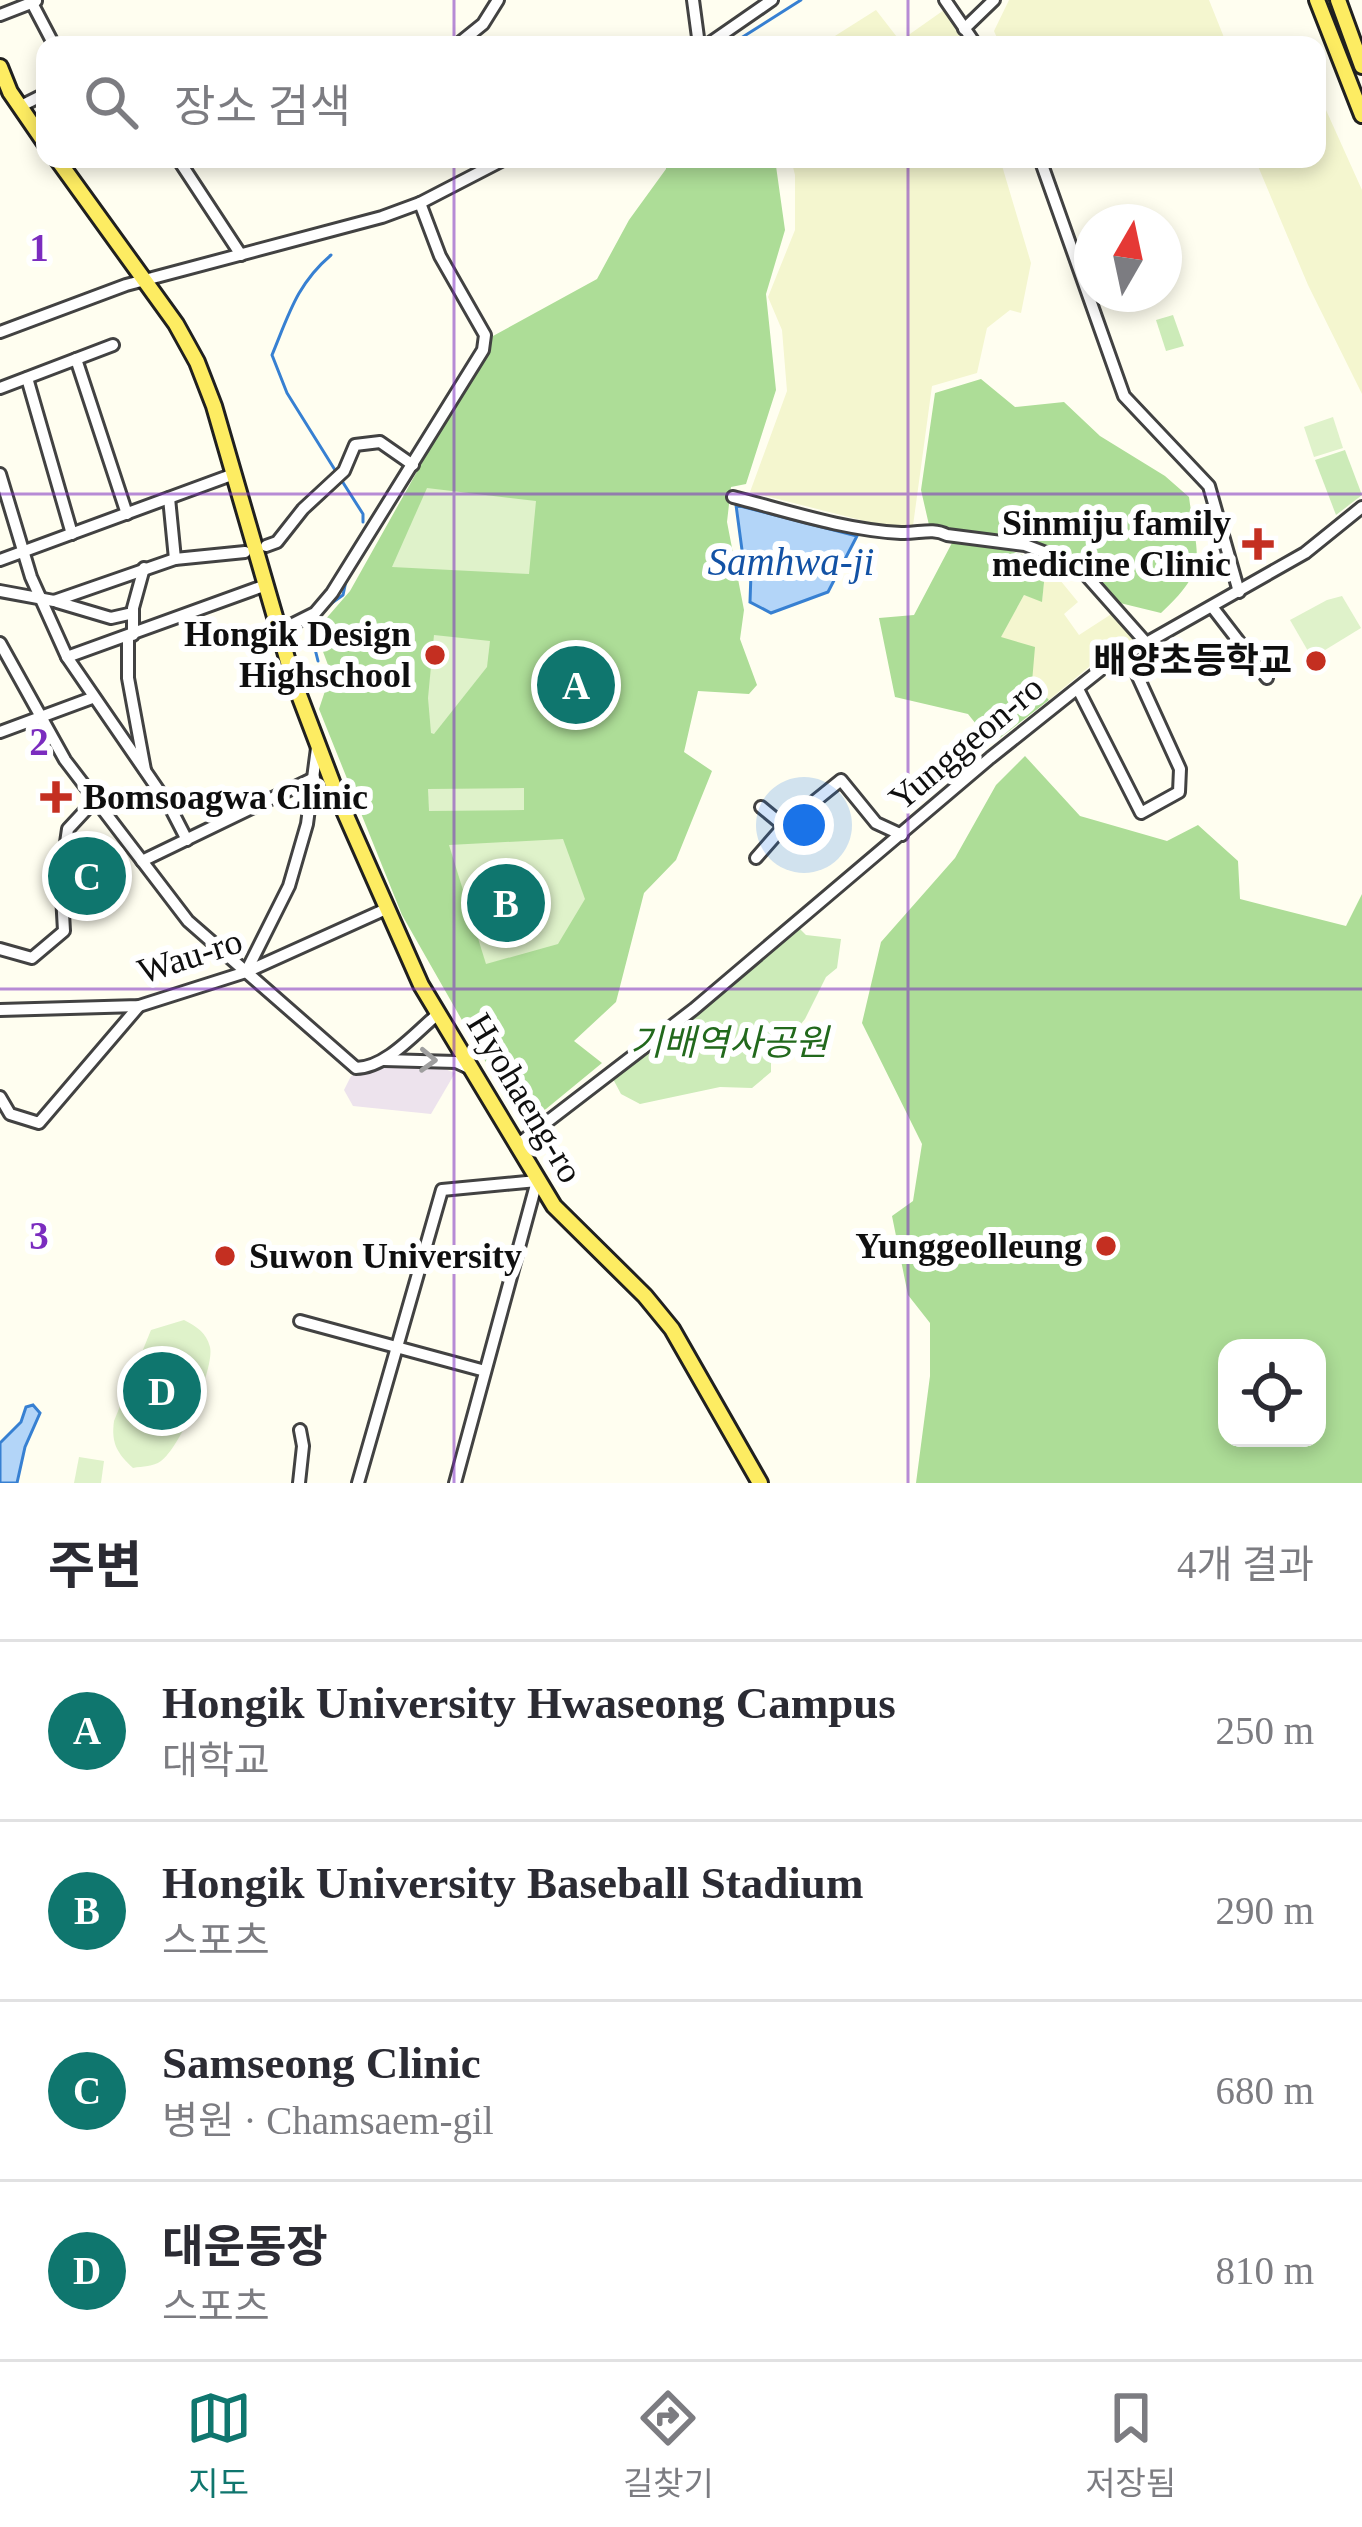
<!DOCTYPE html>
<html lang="ko">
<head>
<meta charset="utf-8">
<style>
  body { margin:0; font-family:"Times New Roman","Noto Sans KR",serif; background:#f2f2f3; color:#2b2b33 }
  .controls { position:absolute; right:36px; bottom:36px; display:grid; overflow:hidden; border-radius:24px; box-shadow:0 6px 18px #0003 }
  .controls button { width:108px; height:108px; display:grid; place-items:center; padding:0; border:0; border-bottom:3px solid #e1e1e2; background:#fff; color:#2b2b33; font:60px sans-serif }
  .compass { position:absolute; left:1074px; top:204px; width:108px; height:108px; border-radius:50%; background:#fff; box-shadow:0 6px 18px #0003; rotate:9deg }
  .you { position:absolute; left:804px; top:825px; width:42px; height:42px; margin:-30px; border:9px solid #fff; border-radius:50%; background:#1a73e8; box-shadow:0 0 0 18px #1a73e833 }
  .badge { display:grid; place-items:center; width:78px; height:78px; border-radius:50%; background:#0f766e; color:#fff; font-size:39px; font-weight:700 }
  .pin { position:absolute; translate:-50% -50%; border:6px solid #fff; box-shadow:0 3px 12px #0006 }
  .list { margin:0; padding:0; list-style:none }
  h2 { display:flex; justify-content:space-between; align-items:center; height:156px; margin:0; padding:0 48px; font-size:51px }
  h2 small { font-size:39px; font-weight:400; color:#7c7c81 }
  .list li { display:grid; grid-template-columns:78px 1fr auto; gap:36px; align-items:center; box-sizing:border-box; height:180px; padding:0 48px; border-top:3px solid #e1e1e2 }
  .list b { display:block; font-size:45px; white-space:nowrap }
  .list p { margin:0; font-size:39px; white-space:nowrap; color:#7c7c81 }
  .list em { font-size:39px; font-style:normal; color:#7c7c81 }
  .icon { flex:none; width:66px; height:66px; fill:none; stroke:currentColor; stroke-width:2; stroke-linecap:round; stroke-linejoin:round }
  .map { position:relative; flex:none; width:1362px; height:1483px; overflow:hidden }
  .search { position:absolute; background:#fff; box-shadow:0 6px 18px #0003; left:36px; right:36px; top:36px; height:132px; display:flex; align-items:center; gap:30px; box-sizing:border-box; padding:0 42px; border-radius:24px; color:#7c7c81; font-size:45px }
  .sheet { height:876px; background:#fff }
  nav { display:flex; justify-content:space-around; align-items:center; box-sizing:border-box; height:168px; border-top:3px solid #e1e1e2; background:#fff; font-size:33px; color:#7c7c81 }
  nav a { display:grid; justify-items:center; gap:6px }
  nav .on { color:#0f766e }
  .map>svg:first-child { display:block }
  .industrial { fill:#ede3ed }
  .farmland { fill:#f4f6cf }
  .green { fill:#ccebb8 }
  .forest { fill:#addd97; fill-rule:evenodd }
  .pitch { fill:#dff2ca }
  .water { fill:#b3d5f8; stroke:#3780d2; stroke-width:3 }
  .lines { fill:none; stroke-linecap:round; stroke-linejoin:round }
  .stream { stroke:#3780d2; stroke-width:3 }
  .minor-casing { stroke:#424242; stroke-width:16 }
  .major-casing { stroke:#202020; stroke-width:20 }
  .minor { stroke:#fff; stroke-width:10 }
  .major { stroke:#fdec62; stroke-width:14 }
  .oneway { stroke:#9f9f9f }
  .grid { fill:none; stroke:#7b2cbf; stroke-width:3; stroke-opacity:0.55 }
  .poi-dot { fill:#c42f21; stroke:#fff; stroke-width:4.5 }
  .labels { text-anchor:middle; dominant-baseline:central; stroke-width:12; stroke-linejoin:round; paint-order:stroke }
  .poi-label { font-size:36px; font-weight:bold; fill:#0f0f0f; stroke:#fff; text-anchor:end }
  .street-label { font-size:36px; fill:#0f0f0f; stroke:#fff }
  .park-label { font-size:36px; font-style:italic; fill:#22691c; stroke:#fff }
  .water-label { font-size:39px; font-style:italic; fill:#1352a5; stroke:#fff }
  .grid-label { font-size:39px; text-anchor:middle; font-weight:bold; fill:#7b2cbf; stroke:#fff; stroke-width:12; stroke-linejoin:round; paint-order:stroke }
</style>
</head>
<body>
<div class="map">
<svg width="1362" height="1483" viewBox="0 0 1362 1483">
  <rect width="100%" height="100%" fill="#fffef0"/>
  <path class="industrial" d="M394 1063 435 1065 455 1073 431 1114 353 1106 344 1090 351 1076Z"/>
  <g class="farmland">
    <path d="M1009 0H1209L1227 45H1016L998 40 994 31Z"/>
    <path d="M876 10 900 41 944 10 966 45H830L827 41Z"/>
    <path d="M1317 90 1362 190V394L1308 285 1255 159H1317Z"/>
    <path d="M791 159H1000L1031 263 1021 313 1010 310 987 328 977 373 932 386 912 533 750 492 787 391 782 330 768 297 795 230V175Z"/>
    <path d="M1046 563 1078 602 1064 614 1079 635 1113 613 1136 642 1095 662 1049 700 1000 638 1024 595 1042 601Z"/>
  </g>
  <g class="green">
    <path d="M1173 315 1184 346 1166 351 1156 320Z"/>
    <path d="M1345 450 1362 495 1336 515 1315 460Z"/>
    <path d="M800 929 806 935 841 939 837 968 826 977 805 1019 771 1061V1072L752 1088 720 1087 640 1104 621 1094 613 1079Z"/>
  </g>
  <g class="forest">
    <path d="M666 159H775L785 230 766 294 776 390 746 484 731 487 727 522 744 610 740 639 757 685 749 694 698 691 684 752 712 771 676 860 644 893 616 1002 574 1041 602 1063 546 1109 520 1122 402 915 319 709 331 673 319 641 324 621 350 591 493 336 597 279 629 220 666 169Z"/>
    <path d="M981 379 1015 407 1064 402 1100 436 1165 476 1189 497C1197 559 1210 567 1161 613L1120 603 1060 549 929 525 921 490 935 393Z"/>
    <path d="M953 541 1011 551 1046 563 1042 602 1024 595 1001 637 1035 647 1032 682 1049 700 992 744 968 714 895 697 879 618 914 615Z"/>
    <path d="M1025 756 1080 816 1167 841 1198 825 1238 861 1240 899 1346 926 1362 894V1483H916L930 1376V1323L908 1295 892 1216 913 1201 922 1144 862 1023 881 942 955 858 996 785ZM1317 1348V1438H1227V1348Z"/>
  </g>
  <g class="pitch">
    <path d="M1333 417 1343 448 1314 457 1304 427Z"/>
    <path d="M427 488 536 501 529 574 392 567Z"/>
    <path d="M1342 596 1361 628 1312 658 1290 620 1327 600Z"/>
    <path d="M434 635 490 641 487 667 434 734 431 733 428 698Z"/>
    <path d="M524 788V810L429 811 428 789Z"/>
    <path d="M563 839 585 899 558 944 486 964 449 845Z"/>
    <path d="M184 1320C197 1327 206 1332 210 1347 215 1369 179 1449 161 1461 153 1467 143 1466 133 1468 117 1453 111 1443 114 1421L151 1330Z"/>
    <path d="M79 1457 104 1461 101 1483H74Z"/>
  </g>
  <g class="water">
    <path d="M736 505 857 536 828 592 771 613 750 602 751 573 744 565Z"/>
    <path d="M33 1405 40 1413 25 1447 17 1483H0V1443L21 1422 26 1407Z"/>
  </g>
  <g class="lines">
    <g class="stream">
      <path d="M730 45 801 0"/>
      <path d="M331 255C297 284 289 314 272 355L287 393 335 470"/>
      <path d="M342 481 363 514V522"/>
      <path d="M329 605 343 595 346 581"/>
      <path d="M318 661 312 637 322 612"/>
    </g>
    <g class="minor-casing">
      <g id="minor">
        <path d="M693 0 699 45"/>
        <path d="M945 0 976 45"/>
        <path d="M32 3 54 45"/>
        <path d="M0 15 36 1"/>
        <path d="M964 29 994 0"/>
        <path d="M457 45 483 24 498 0"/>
        <path d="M707 45 772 0"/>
        <path d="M19 107 45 94"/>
        <path d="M178 159 241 255"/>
        <path d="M1040 159 1124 396 1209 486 1239 592"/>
        <path d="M0 332 126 285 382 217 420 203 505 159"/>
        <path d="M76 359 127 514"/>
        <path d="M27 378 72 534"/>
        <path d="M0 388 113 345"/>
        <path d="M0 474 31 577 67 657 266 585"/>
        <path d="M733 497C788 511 844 530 901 533 918 534 932 527 947 535L1025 545 1077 565 1148 645"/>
        <path d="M169 498 175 559"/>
        <path d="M266 546 277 542 303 509 344 471 355 445 380 442 413 465"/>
        <path d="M0 560 234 474"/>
        <path d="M0 591 54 601 175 559 245 552"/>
        <path d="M57 602 111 618 133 613"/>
        <path d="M1213 608 1267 678"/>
        <path d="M279 631 315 613 332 593 483 350 485 335 440 256 420 203"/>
        <path d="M133 635V608L144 568"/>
        <path d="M128 637V678L145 770"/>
        <path d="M0 643 65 760 188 921 356 1068C386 1068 416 1032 438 1014"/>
        <path d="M67 657 170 807 187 840"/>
        <path d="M1078 689 1141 813 1179 792 1180 769 1128 655"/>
        <path d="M0 732 92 698"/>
        <path d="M761 807 784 826"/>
        <path d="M756 858 784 826 841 780 876 823 902 835"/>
        <path d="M142 861 314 778"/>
        <path d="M0 949 32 958 64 931 61 877 68 829 94 801"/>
        <path d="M246 972 289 886 307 824 317 748"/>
        <path d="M0 1010 139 1006 246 972 386 909"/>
        <path d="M384 1060 456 1062 471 1069"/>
        <path d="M0 1097 10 1114 39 1123 139 1006"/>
        <path d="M517 1145 694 1009 990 758 1104 667 1305 553 1362 507"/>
        <path d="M300 1321 485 1371"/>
        <path d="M299 1483 303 1446 300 1430"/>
        <path d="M358 1483 442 1190 537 1181 455 1483"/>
      </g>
    </g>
    <g class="major-casing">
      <g id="major">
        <path d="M1317 0 1362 115"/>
        <path d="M1338 0 1362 66"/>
        <path d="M0 67 10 92 45 143"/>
        <path d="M57 159 176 324 197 362 214 406 293 679 337 795 421 985 554 1206 645 1296 672 1329 760 1483"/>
      </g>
    </g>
    <use href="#minor" class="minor"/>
    <use href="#major" class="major"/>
  </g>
  <defs><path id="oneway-chevron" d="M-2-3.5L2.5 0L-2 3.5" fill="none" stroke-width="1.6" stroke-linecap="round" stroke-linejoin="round" transform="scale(3)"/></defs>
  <use class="oneway" href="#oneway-chevron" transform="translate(428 1060) rotate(2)"/>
  <path class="grid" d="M454 0V45M908 0V45M454 159V1483M908 159V1483M0 494H1362M0 989H1362"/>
  <g class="poi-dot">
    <path d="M1252 526h12v12h12v12h-12v12h-12v-12h-12v-12h12z"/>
    <circle cx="435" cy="655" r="12"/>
    <circle cx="1316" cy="661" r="12"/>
    <path d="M50 779h12v12h12v12h-12v12h-12v-12h-12v-12h12z"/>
    <circle cx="1106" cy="1246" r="12"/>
    <circle cx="225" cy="1256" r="12"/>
  </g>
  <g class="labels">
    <g class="poi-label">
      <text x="1231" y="523">Sinmiju family<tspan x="1231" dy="41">medicine Clinic</tspan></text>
      <text x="411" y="634">Hongik Design<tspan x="411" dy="41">Highschool</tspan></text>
      <text x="1292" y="661">배양초등학교</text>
      <text x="83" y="797" text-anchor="start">Bomsoagwa Clinic</text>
      <text x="1082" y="1246">Yunggeolleung</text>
      <text x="249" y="1256" text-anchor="start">Suwon University</text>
    </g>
    <g class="street-label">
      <text transform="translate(966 743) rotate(-40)">Yunggeon-ro</text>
      <text transform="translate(190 956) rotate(-18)">Wau-ro</text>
      <text transform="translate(525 1098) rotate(59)">Hyohaeng-ro</text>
    </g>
    <g class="park-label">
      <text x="729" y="1043">기배역사공원</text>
    </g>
    <g class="water-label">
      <text x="791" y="561">Samhwa-ji</text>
    </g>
  </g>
  <g class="grid-label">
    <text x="39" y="261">1</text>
    <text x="39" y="755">2</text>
    <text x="39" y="1249">3</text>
  </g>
</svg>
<div class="controls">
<button><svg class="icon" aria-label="locate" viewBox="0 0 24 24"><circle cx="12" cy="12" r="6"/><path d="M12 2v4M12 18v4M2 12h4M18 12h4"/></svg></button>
</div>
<svg class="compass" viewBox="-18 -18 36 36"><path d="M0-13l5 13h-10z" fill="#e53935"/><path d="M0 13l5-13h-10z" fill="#7c7c81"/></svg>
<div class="you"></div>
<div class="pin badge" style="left:576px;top:685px">A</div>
<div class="pin badge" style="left:506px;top:903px">B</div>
<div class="pin badge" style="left:87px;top:876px">C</div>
<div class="pin badge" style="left:162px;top:1391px">D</div>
<div class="search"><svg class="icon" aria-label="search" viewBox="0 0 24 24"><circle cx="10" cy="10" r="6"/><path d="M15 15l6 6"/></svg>장소 검색</div>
</div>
<section class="sheet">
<h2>주변<small>4개 결과</small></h2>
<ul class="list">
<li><span class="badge">A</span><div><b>Hongik University Hwaseong Campus</b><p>대학교</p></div><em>250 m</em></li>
<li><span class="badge">B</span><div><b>Hongik University Baseball Stadium</b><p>스포츠</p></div><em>290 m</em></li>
<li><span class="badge">C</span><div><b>Samseong Clinic</b><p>병원 · Chamsaem-gil</p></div><em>680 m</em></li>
<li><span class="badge">D</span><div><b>대운동장</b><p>스포츠</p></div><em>810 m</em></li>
</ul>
</section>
<nav>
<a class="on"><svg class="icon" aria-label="map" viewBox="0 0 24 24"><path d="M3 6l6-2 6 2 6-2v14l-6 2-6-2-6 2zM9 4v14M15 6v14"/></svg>지도</a>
<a><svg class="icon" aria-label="directions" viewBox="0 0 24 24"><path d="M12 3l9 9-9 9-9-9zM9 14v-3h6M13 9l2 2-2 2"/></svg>길찾기</a>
<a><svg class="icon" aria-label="saved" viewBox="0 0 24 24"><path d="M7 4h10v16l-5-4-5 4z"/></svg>저장됨</a>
</nav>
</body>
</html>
